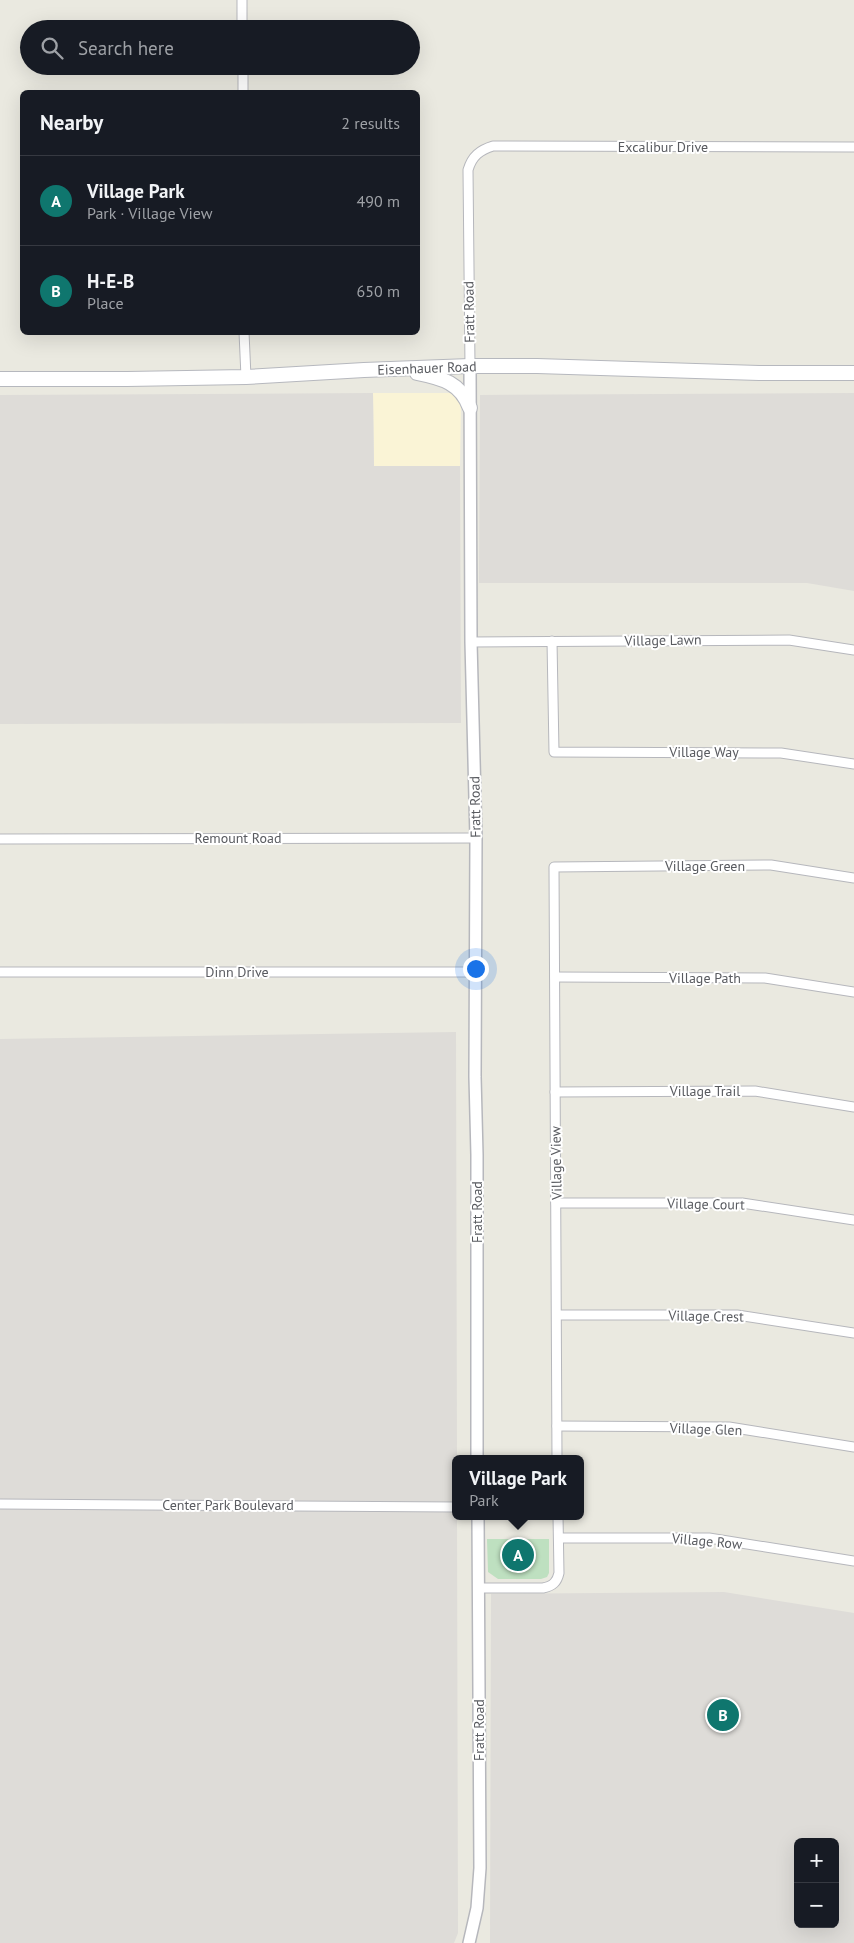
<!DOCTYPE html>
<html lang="en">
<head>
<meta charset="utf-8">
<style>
  body { margin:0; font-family:"PT Sans",sans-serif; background:#242831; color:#f1f3f6 }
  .controls { position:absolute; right:15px; bottom:15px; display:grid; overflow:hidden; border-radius:8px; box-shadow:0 5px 20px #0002 }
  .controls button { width:45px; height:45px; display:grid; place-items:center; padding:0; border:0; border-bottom:1px solid #363941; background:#171b24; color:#f1f3f6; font:25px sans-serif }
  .you { position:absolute; left:475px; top:968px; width:18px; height:18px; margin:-12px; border:4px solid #fff; border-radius:50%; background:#1a73e8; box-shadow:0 0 0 8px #1a73e833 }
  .badge { display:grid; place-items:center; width:32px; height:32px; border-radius:50%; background:#0f766e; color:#fff; font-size:16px; font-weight:700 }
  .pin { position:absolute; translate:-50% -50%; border:2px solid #fff; box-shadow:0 1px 5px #0006 }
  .popup { position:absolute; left:452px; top:1455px; width:132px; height:65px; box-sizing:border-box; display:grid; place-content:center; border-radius:8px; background:#171b24; filter:drop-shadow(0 1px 4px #0005); font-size:16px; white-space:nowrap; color:#9ea1a6 }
  .popup b { font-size:19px; color:#f1f3f6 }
  .popup::after { content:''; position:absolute; left:50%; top:100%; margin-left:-10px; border:10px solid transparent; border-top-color:#171b24 }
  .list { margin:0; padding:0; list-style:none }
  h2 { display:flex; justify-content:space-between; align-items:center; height:65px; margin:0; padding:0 20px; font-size:21px }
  h2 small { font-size:16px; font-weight:400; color:#9ea1a6 }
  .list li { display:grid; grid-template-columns:32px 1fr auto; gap:15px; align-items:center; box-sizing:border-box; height:90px; padding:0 20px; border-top:1px solid #363941 }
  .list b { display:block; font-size:19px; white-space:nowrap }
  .list p { margin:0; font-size:16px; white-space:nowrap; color:#9ea1a6 }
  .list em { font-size:16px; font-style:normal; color:#9ea1a6 }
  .icon { flex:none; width:28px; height:28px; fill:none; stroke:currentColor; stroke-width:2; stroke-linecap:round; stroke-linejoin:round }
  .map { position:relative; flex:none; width:854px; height:1943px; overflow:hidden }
  .search { position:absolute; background:#171b24; box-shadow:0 5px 20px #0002; left:20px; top:20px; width:400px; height:55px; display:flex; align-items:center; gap:12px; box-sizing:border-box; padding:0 18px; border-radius:28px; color:#9ea1a6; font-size:19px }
  .panel { position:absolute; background:#171b24; box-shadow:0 5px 20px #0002; left:20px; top:90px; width:400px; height:245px; border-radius:8px }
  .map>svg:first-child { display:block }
  .commercial { fill:#faf4d6 }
  .industrial { fill:#dedcd8; fill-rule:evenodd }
  .green { fill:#bee0c0 }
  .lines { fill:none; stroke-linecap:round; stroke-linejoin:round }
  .minor-casing { stroke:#b6b7bc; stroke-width:11 }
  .tertiary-casing { stroke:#b6b7bc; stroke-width:14 }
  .secondary-casing { stroke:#b6b8be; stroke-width:16 }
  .minor { stroke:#fff; stroke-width:9 }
  .tertiary { stroke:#fff; stroke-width:11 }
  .secondary { stroke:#fff; stroke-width:14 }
  .labels { text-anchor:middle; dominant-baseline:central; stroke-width:4; stroke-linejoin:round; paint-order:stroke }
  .street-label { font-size:14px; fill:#595b60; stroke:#fff }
</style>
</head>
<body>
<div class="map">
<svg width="854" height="1943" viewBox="0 0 854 1943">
  <rect width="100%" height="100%" fill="#eae9e0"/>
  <path class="commercial" d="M373 393H450L458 399 461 408 460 466H374Z"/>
  <g class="industrial">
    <path d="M373 393 374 466H460L461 723 0 724V395Z"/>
    <path d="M854 393V591L807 583H479L480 395Z"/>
    <path d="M456 1032 457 1459H456V1516H457L458 1933 454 1943H0V1039Z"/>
    <path d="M724 1592 854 1613V1943H490L491 1594ZM798 1842H835V1924H798Z"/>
  </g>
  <path class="green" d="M487 1539H549V1573L547 1577 541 1579H498L488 1572Z"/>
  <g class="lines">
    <g class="minor-casing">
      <g id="minor">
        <path d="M242 0V29"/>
        <path d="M243 66V92"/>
        <path d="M244 332 246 377"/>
        <path d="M470 366 468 170C472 156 480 150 493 146L854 147"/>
        <path d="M552 641 554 752 781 753 854 764"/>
        <path d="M471 642 789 640 854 650"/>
        <path d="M0 839 476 838"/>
        <path d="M0 972H475"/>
        <path d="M555 977 765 978 854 992"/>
        <path d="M555 1092 755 1091 854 1107"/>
        <path d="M556 1203H742L854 1220"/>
        <path d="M557 1315H737L854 1333"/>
        <path d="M557 1426 729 1427 854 1447"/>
        <path d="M557 1459 554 867 771 865 854 878"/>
        <path d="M0 1504 456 1507"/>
        <path d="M559 1538H709L854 1561"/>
        <path d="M478 1588H543C553 1586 557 1582 559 1573L558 1516"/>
      </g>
    </g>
    <g class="tertiary-casing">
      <g id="tertiary">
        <path d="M470 366 471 642 476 838 475 1077 477 1155V1459"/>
        <path d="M469 1943 477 1908 480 1868 478 1516"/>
      </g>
    </g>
    <g class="secondary-casing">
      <g id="secondary">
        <path d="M417 373C442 378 461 383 470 408"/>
        <path d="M0 379H127L246 377 364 370 470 366H537L759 373H854"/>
      </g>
    </g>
    <use href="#minor" class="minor"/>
    <use href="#tertiary" class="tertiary"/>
    <use href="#secondary" class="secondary"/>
  </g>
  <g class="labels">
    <g class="street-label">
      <text x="663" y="147">Excalibur Drive</text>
      <text transform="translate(469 312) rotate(-91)">Fratt Road</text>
      <text transform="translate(427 368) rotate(-2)">Eisenhauer Road</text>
      <text transform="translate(663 640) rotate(-1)">Village Lawn</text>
      <text x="704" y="752">Village Way</text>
      <text transform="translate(475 807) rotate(-91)">Fratt Road</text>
      <text x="238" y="838">Remount Road</text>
      <text x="705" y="866">Village Green</text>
      <text x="237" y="972">Dinn Drive</text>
      <text x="705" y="978">Village Path</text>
      <text x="705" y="1091">Village Trail</text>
      <text transform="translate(556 1163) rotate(-91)">Village View</text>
      <text transform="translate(706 1204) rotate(1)">Village Court</text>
      <text transform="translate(477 1212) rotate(-90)">Fratt Road</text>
      <text transform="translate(706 1316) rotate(1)">Village Crest</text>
      <text transform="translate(706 1429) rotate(2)">Village Glen</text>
      <text x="228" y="1505">Center Park Boulevard</text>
      <text transform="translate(707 1541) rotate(5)">Village Row</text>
      <text transform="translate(479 1730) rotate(-90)">Fratt Road</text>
    </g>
  </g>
</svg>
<div class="controls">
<button>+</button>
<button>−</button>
</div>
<div class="you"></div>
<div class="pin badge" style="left:518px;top:1555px">A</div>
<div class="popup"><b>Village Park</b>Park</div>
<div class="pin badge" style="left:723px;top:1715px">B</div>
<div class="search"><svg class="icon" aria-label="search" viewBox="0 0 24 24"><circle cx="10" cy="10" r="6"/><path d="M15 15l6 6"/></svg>Search here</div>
<section class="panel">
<h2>Nearby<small>2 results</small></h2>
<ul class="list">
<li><span class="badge">A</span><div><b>Village Park</b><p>Park · Village View</p></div><em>490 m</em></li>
<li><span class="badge">B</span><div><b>H-E-B</b><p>Place</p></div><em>650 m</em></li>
</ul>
</section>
</div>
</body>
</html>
